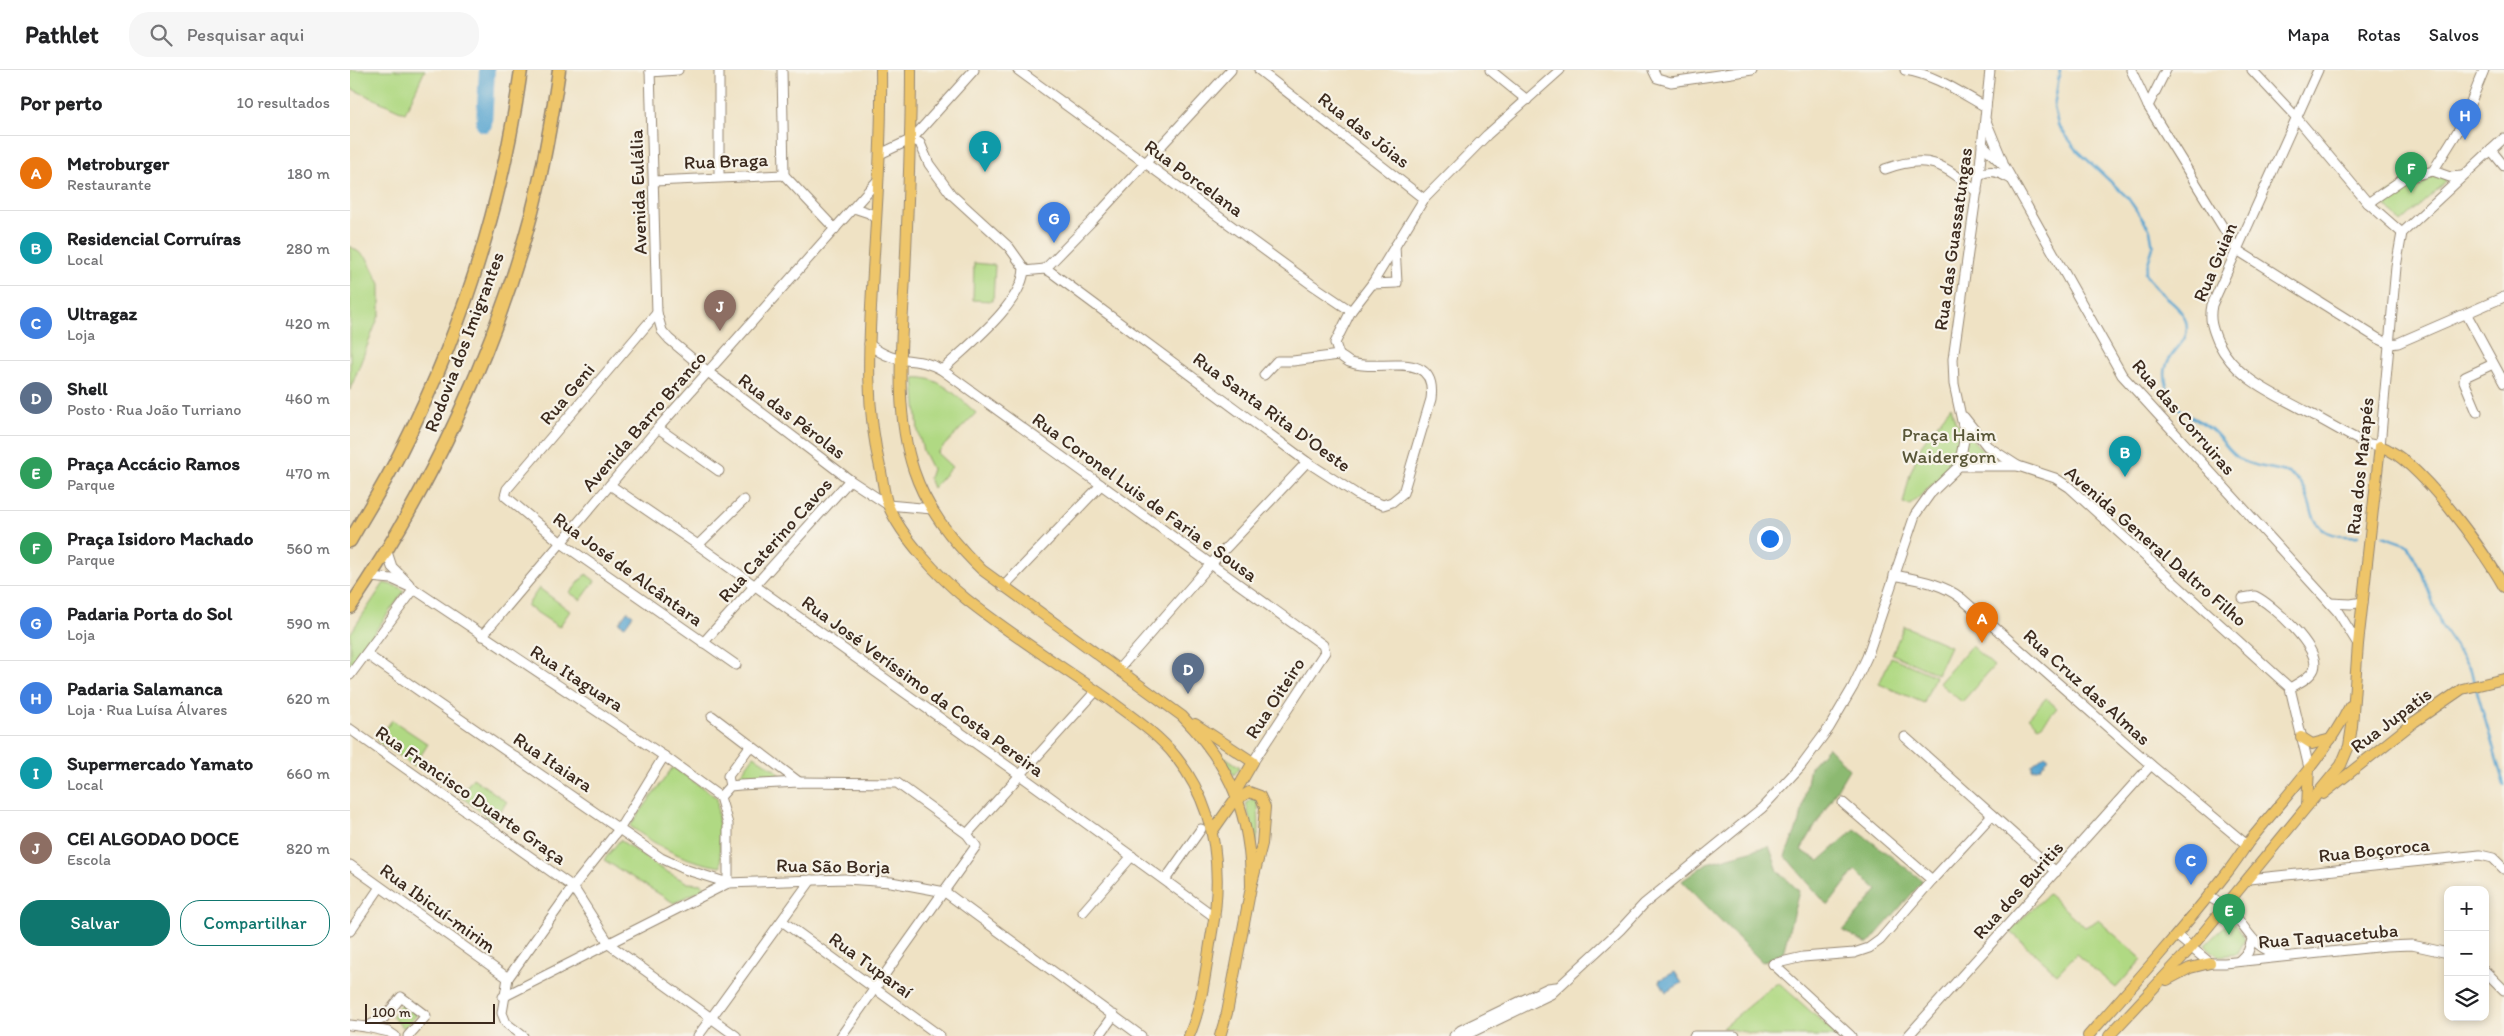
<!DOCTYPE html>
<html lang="pt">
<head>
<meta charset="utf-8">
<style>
  body { margin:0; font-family:Itim,sans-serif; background:#f6f6f6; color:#202124 }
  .controls { position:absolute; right:15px; bottom:15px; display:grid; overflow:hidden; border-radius:10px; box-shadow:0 2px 8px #0003 }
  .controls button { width:45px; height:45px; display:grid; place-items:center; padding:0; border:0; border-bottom:1px solid #e0e0e0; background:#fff; color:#202124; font:25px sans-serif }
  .scale { position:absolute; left:15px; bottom:12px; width:130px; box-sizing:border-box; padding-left:5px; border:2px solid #3b2a1e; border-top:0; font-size:14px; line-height:18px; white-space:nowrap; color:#3b2a1e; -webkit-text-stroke:4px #f7f3e8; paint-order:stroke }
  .you { position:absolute; left:1419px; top:468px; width:18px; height:18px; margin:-12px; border:4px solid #fff; border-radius:50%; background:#1a73e8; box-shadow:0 0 0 8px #1a73e833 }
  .badge { display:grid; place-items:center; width:32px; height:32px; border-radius:50%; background:#0f766e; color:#fff; font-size:16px; font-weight:700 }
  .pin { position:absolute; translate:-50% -41px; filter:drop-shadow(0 1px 2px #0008) }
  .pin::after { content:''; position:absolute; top:26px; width:18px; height:15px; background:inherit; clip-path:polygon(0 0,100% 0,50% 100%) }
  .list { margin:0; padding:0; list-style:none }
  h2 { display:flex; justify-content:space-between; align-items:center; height:65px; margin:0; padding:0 20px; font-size:21px }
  h2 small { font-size:16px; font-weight:400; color:#757577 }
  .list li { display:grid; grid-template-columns:32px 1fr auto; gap:15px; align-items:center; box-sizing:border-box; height:75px; padding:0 20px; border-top:1px solid #e0e0e0 }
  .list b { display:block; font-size:19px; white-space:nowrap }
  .list p { margin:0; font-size:16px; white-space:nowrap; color:#757577 }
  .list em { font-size:16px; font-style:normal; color:#757577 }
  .actions { display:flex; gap:10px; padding:15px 20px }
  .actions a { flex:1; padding:11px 0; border:1px solid #0f766e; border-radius:20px; text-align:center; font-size:18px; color:#0f766e }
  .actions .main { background:#0f766e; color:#fff }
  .icon { flex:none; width:28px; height:28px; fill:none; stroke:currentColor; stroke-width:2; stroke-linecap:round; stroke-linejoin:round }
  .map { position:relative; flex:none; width:2154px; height:966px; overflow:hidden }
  header { display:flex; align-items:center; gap:30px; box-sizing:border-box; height:70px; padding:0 25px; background:#fff; border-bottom:1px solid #e0e0e0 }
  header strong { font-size:24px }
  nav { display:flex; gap:28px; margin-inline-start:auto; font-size:18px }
  .search { width:350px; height:45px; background:#f6f6f6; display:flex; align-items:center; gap:12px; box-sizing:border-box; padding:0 18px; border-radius:20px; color:#757577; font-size:19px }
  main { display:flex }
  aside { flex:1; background:#fff }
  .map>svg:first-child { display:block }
  .green { fill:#b0d983; stroke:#768250 }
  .forest { fill:#8cb971; stroke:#647248 }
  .water { fill:#57a4d0; stroke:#496777 }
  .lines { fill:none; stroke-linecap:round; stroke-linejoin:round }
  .stream { stroke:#57a4d0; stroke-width:2.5 }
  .river { stroke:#57a4d0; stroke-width:16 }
  .minor-casing { stroke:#958671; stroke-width:11 }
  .major-casing { stroke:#958671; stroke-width:12 }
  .highway-casing { stroke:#958671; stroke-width:15 }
  .minor { stroke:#fff; stroke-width:9 }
  .major { stroke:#eec569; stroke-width:10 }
  .highway { stroke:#eec569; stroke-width:12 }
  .labels { text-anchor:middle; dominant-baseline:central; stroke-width:4.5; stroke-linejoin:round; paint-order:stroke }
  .street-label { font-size:19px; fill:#3b2a1e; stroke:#f7f3e8 }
  .park-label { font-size:19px; fill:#585637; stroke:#f7f3e8 }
</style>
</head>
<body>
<header>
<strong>Pathlet</strong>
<div class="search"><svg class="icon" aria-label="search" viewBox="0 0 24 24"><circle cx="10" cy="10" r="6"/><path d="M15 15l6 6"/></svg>Pesquisar aqui</div>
<nav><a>Mapa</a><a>Rotas</a><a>Salvos</a></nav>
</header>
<main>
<aside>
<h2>Por perto<small>10 resultados</small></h2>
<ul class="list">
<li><span class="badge" style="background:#e8710a">A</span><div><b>Metroburger</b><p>Restaurante</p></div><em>180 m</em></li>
<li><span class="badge" style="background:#0f9aa8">B</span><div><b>Residencial Corruíras</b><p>Local</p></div><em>280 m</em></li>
<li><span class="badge" style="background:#3f7fe0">C</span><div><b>Ultragaz</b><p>Loja</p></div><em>420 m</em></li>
<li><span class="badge" style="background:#5c6f8a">D</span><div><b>Shell</b><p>Posto · Rua João Turriano</p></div><em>460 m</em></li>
<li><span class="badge" style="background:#2e9e5b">E</span><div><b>Praça Accácio Ramos</b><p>Parque</p></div><em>470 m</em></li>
<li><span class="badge" style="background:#2e9e5b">F</span><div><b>Praça Isidoro Machado</b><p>Parque</p></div><em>560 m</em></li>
<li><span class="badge" style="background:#3f7fe0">G</span><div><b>Padaria Porta do Sol</b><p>Loja</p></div><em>590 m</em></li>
<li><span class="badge" style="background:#3f7fe0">H</span><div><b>Padaria Salamanca</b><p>Loja · Rua Luísa Álvares</p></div><em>620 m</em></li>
<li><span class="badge" style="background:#0f9aa8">I</span><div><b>Supermercado Yamato</b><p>Local</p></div><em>660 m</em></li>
<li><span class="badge" style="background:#8d6e63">J</span><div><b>CEI ALGODAO DOCE</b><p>Escola</p></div><em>820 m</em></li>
</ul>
<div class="actions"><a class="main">Salvar</a><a>Compartilhar</a></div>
</aside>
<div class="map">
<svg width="2154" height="966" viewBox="0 0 2154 966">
  <rect width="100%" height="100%" fill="#f7f3e8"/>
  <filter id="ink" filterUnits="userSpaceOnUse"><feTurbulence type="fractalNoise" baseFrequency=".02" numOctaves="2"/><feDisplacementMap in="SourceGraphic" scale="10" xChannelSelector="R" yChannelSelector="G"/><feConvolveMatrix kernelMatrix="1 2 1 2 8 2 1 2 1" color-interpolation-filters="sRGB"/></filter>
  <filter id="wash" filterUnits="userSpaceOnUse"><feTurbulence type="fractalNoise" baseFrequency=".0096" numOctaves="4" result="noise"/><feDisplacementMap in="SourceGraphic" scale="20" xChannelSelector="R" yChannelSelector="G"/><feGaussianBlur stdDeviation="1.12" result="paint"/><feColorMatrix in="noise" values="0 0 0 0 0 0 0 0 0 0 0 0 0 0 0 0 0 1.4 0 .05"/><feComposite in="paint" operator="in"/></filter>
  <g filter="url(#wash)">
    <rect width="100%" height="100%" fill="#efe2c4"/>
    <g class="green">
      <path d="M0 0H75L55 43 0 18Z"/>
      <path d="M2089 105 2096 109V112L2051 152 2030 129 2057 113Z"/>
      <path d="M0 176 17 188 30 214V243L0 320Z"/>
      <path d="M624 193 645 195 643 231 623 230Z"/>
      <path d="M564 308C589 305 609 328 626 343L587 383 602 397 583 418 579 408 582 399 573 381 568 361Z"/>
      <path d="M1601 336 1605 351 1643 392 1604 396 1560 435 1553 434 1560 404 1572 374Z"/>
      <path d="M236 504 245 511 231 530 220 523Z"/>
      <path d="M34 513 49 517 54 521 0 597V564Z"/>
      <path d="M189 518 220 541 209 557 177 536Z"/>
      <path d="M1554 556 1600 576 1587 604 1542 584Z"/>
      <path d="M1621 576 1644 596 1612 632 1589 613Z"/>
      <path d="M1541 587 1585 606 1574 633 1529 614Z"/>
      <path d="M1696 628 1707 638 1690 657 1679 647Z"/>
      <path d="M42 650 78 674 64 696 27 671Z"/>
      <path d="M869 683 890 697 884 705Z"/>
      <path d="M404 686 426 700 430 706 393 708 390 705Z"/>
      <path d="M323 697 367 728 371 797C334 791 310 778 280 756Z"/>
      <path d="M123 708 157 732 143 751 110 726Z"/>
      <path d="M903 728 908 731 909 759 906 776 896 733Z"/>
      <path d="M270 770 310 798 338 813 352 814 355 818 324 833 254 790Z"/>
      <path d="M1698 824 1735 857 1748 850 1792 889 1766 918 1726 884 1707 904 1660 861Z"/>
      <path d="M1882 849 1895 869 1888 884 1868 886 1855 875Z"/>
      <path d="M1426 913H1429L1488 966H1418L1372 958Z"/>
      <path d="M52 932 67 945 54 958 42 947Z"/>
    </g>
    <g class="forest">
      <path d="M1478 677 1499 699 1451 780 1469 791 1505 759 1573 811 1518 874 1493 861 1528 820 1505 800 1478 836 1435 786 1450 751 1460 697Z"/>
      <path d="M1419 776 1428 801 1449 821 1433 883 1412 892 1332 811 1357 793Z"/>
    </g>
    <g class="water">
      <path d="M277 541 283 545 275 556 269 553Z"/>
      <path d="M1695 685 1699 688 1690 698 1682 700V695Z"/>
      <path d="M1325 902 1332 913 1316 922 1309 910Z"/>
    </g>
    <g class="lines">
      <g class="stream">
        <path d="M1710 0 1704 37 1708 55 1727 80 1778 128 1800 160 1803 177 1795 203C1798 208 1802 214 1806 218 1816 229 1832 237 1836 252 1844 281 1797 282 1823 330 1832 347 1847 347 1861 359 1873 369 1878 383 1893 391 1907 398 1929 398 1940 404 1973 424 1945 471 2008 466"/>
        <path d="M2033 466 2058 475 2072 503 2091 555 2121 600 2124 613"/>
        <path d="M2126 618 2154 715"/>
      </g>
      <path class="river" d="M134 54 137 0"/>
    </g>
  </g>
  <g filter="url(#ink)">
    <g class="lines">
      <g class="minor-casing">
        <g id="minor">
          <path d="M300 0 307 243 312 261 319 269 358 302 500 410 538 435 582 439"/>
          <path d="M432 0 434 105"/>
          <path d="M668 0 961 214 1001 241"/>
          <path d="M909 0 1074 129"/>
          <path d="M1140 0 1177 30"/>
          <path d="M1303 0 1307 8 1321 12 1402 0"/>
          <path d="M1555 0C1586 5 1609 22 1636 37"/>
          <path d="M1781 0 1798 36 1887 180 2027 268 2040 274 2048 273 2154 227"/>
          <path d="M1902 0 1946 47 2018 133 2052 163"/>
          <path d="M1968 0 1862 235C1859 249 1862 258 1868 272 1886 309 1923 323 1957 342 1977 352 1995 364 2015 373L2030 376 2046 197 2052 163 2154 68"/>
          <path d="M300 2 328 0"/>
          <path d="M1798 36 1816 0"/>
          <path d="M1636 51 1653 92"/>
          <path d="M562 69 624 0"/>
          <path d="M1632 74 1655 97 1772 305 1988 542 2008 574"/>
          <path d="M2141 80 2154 96"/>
          <path d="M530 84 562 69 570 73 579 94 601 124 659 177 674 198C674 233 616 277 592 300"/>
          <path d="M1535 99C1579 83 1593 94 1627 122"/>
          <path d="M2083 101 2100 107 2112 106"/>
          <path d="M1629 105C1642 98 1650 103 1661 109"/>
          <path d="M369 107V0"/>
          <path d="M304 111 434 105 485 159"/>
          <path d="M2018 133 2053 109 2083 101 2111 56 2134 0"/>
          <path d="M504 138 519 143 526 149"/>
          <path d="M695 199 741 152 881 0"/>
          <path d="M674 201 695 199 701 202 957 392 1011 427 1033 435 1042 432 1053 423 1081 329C1088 276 1026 304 999 292 996 290 992 287 989 285L943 291H927L914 305"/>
          <path d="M1022 214 1047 213 1045 176"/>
          <path d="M307 243 157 419 155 426 210 472 386 595"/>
          <path d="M2117 245 2154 313"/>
          <path d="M519 274C547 298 566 284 592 300L973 575 975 582 903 692"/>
          <path d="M989 285 985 273 1001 241 1022 214 1074 129 1137 65 1210 0"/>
          <path d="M2127 342 2114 311 2115 307 2143 294"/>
          <path d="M1614 347 1637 376 1668 396"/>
          <path d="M308 358 369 401"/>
          <path d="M1609 396 1615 365 1604 314 1603 289 1629 105 1640 0"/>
          <path d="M260 415 348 475 670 705 865 847"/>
          <path d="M348 475 394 430"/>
          <path d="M37 482 42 497 59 514"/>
          <path d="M1544 505C1569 510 1591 513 1611 528L1801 695 1897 775"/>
          <path d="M653 517 751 415"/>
          <path d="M1893 528 1905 526C1922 534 1972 579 1964 599 1960 608 1948 613 1940 618"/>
          <path d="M1980 533 2001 534 2013 532"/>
          <path d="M132 566 308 358 528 110"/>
          <path d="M353 573 500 410"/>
          <path d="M16 584 311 788 337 800 378 813V754L370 727 314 686 64 519 42 509 20 507"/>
          <path d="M768 600 860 495 957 392"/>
          <path d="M0 605 64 519"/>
          <path d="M362 646 449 712"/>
          <path d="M0 659 223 817 260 875 386 966"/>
          <path d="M1555 667 1706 802"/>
          <path d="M380 716 378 706 401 675"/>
          <path d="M370 727 380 716 390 715 449 712 547 713 617 764 626 776 491 966"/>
          <path d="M1493 733 1582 810"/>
          <path d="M617 764 746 621"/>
          <path d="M0 795 158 908"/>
          <path d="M1899 809 2130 785 2143 788 2154 799"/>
          <path d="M815 810 851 759"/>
          <path d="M1858 826C1866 831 1875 836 1881 842 1900 861 1901 878 1932 885"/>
          <path d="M733 842 782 786"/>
          <path d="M432 851 590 966"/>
          <path d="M0 861 30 817"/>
          <path d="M1826 865 1860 893H1875L2036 876 2062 875 2098 883"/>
          <path d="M1889 891 1898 882 1902 870"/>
          <path d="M1423 894 1453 887 1504 883 1519 878 1530 870 1582 810 1642 745"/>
          <path d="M1423 894 1501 966"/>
          <path d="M2135 901 2154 920"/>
          <path d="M153 927 378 813 495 809 541 812 595 822 791 966"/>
          <path d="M0 955 16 957"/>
          <path d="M45 966 39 962 16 957 34 948 51 927 76 946 58 966"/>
          <path d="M173 966 156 953 152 943 158 908 223 817 270 758 314 686"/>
          <path d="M348 966 461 810"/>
          <path d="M749 966 764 945"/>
          <path d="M1104 966 1111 960 1198 918 1206 917"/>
          <path d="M1114 966 1201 924 1270 860 1294 834 1412 738 1450 697 1479 658 1503 617 1517 587 1565 445 1580 424 1609 396H1668L1705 408 1719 417 1940 618 1959 698"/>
          <path d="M1344 966H1385"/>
          <path d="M1558 966 1801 695"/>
        </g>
      </g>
      <g class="major-casing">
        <g id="major">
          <path d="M531 0C532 67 527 134 523 201 519 273 514 331 531 402 533 412 534 425 538 435 552 468 589 507 616 529 661 565 711 596 758 629 782 647 808 664 826 687 867 739 873 800 862 862 856 896 853 934 839 966"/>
          <path d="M561 0C561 68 558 136 555 205 552 269 543 339 564 401 577 440 603 472 632 500L832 646C882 697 901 746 901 817"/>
          <path d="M845 654 903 692 885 723"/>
          <path d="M1951 667 1962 674 1981 669"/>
          <path d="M1973 724 2064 652 2112 619 2154 609"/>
          <path d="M1957 736 1959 698"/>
          <path d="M862 762 883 732 899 722 910 726 915 737 912 774 901 817 877 943 870 966"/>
          <path d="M1817 910 1840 898 1860 893"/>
          <path d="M1738 966C1785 913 1832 860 1876 804 1884 794 1891 783 1898 773 1934 728 1974 687 2000 636"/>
          <path d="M1759 966 1840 879 1991 695 1999 676 2002 656 2008 574 2030 376C2069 389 2134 481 2154 517"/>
        </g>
      </g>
      <g class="highway-casing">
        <g id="highway">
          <path d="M0 471C17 441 37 410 52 379 112 261 153 131 171 0"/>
          <path d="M0 537C81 418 145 281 182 142 194 95 202 48 209 0"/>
        </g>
      </g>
      <use href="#minor" class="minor"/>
      <use href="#major" class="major"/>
      <use href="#highway" class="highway"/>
    </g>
  </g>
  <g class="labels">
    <g class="street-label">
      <text transform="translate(1014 60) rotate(38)">Rua das Jóias</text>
      <text transform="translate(376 91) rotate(-2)">Rua Braga</text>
      <text transform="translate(844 108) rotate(36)">Rua Porcelana</text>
      <text transform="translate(288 122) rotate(-92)">Avenida Eulália</text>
      <text transform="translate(1603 169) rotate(-82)">Rua das Guassatungas</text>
      <text transform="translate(1865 192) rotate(-67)">Rua Guian</text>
      <text transform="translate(114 272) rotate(-69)">Rodovia dos Imigrantes</text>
      <text transform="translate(217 324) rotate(-50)">Rua Geni</text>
      <text transform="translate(922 342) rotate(36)">Rua Santa Rita D'Oeste</text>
      <text transform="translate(442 346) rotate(37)">Rua das Pérolas</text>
      <text transform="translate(1834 347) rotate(49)">Rua das Corruiras</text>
      <text transform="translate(294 351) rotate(-49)">Avenida Barro Branco</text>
      <text transform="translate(2010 396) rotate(-84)">Rua dos Marapés</text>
      <text transform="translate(795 427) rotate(36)">Rua Coronel Luis de Faria e Sousa</text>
      <text transform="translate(425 470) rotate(-48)">Rua Caterino Cavos</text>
      <text transform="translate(1806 476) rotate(41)">Avenida General Daltro Filho</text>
      <text transform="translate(278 499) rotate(36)">Rua José de Alcântara</text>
      <text transform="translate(227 608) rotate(33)">Rua Itaguara</text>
      <text transform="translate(573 616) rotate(36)">Rua José Veríssimo da Costa Pereira</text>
      <text transform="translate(1737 617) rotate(42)">Rua Cruz das Almas</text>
      <text transform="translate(925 628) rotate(-57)">Rua Oiteiro</text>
      <text transform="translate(2041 650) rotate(-37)">Rua Jupatis</text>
      <text transform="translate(203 692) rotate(34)">Rua Itaiara</text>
      <text transform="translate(121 725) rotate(35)">Rua Francisco Duarte Graça</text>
      <text transform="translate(2024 780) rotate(-6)">Rua Boçoroca</text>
      <text transform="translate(483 796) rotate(1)">Rua São Borja</text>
      <text transform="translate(1668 820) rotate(-48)">Rua dos Buritis</text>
      <text transform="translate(88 838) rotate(36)">Rua Ibicuí-mirim</text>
      <text transform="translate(1978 866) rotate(-5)">Rua Taquacetuba</text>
      <text transform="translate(521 895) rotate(36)">Rua Tuparaí</text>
    </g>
    <g class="park-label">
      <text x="1599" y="364">Praça Haim<tspan x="1599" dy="22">Waidergorn</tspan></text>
    </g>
  </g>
</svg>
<div class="controls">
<button>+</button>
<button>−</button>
<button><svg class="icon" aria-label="layers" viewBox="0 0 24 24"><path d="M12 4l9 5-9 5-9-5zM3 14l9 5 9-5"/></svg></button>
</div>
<div class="scale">100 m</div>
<div class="you"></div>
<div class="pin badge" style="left:1632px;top:573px;background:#e8710a">A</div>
<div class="pin badge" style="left:1775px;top:407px;background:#0f9aa8">B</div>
<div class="pin badge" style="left:1841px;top:815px;background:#3f7fe0">C</div>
<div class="pin badge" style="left:838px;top:624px;background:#5c6f8a">D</div>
<div class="pin badge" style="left:1879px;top:865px;background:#2e9e5b">E</div>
<div class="pin badge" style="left:2061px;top:123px;background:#2e9e5b">F</div>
<div class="pin badge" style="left:704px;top:173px;background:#3f7fe0">G</div>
<div class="pin badge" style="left:2115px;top:70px;background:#3f7fe0">H</div>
<div class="pin badge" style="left:635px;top:102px;background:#0f9aa8">I</div>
<div class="pin badge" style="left:370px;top:261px;background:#8d6e63">J</div>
</div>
</main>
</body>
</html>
